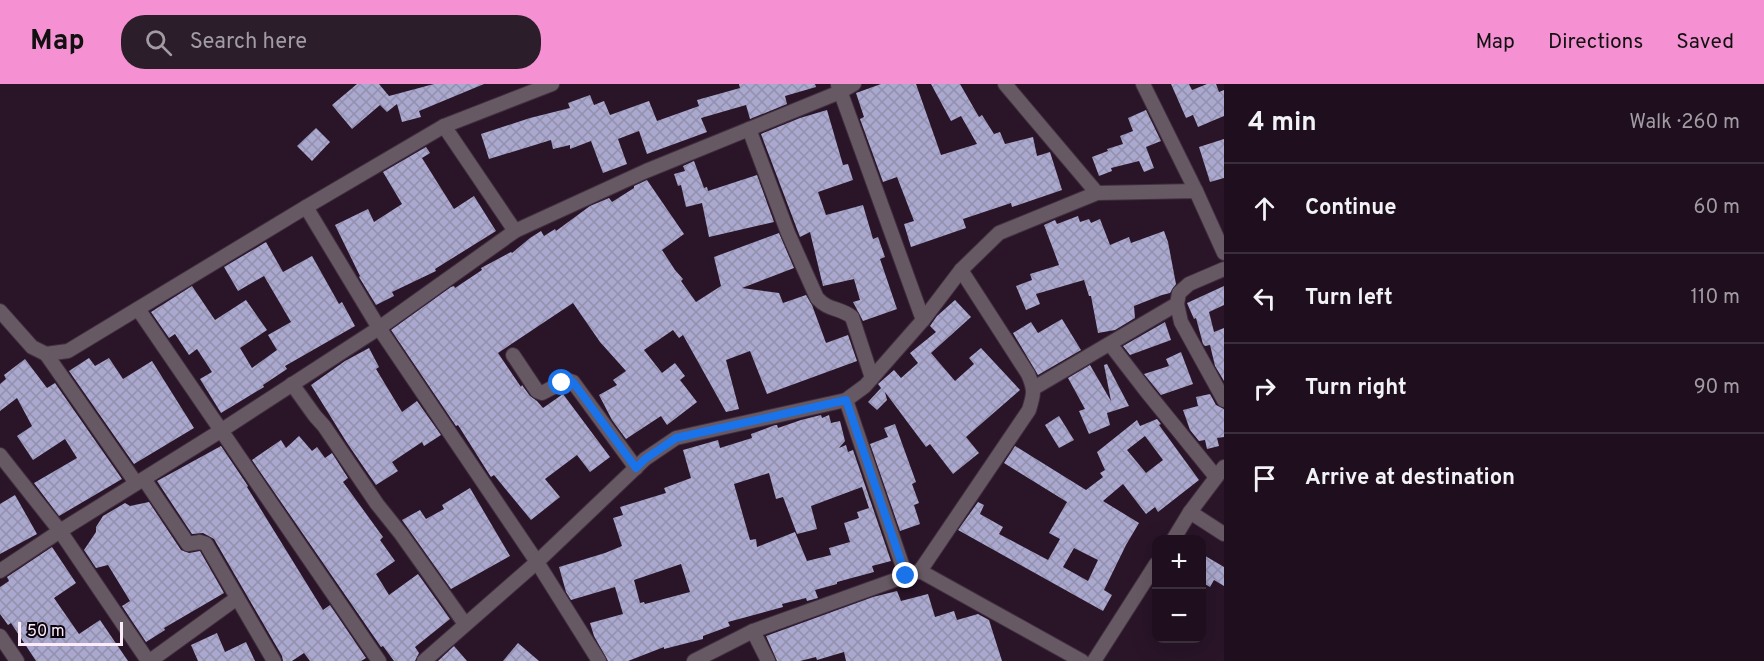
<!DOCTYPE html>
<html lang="en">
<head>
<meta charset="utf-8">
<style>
  body { margin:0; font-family:Overpass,sans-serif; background:#2c1d2b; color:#f1f3f6 }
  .controls { position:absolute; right:18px; bottom:18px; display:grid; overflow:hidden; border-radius:12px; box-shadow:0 6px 24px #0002 }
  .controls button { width:54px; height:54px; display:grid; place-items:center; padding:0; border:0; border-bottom:2px solid #3c2f3c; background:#1f0f1e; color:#f1f3f6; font:30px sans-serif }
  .scale { position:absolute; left:18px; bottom:15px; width:105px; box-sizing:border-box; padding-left:6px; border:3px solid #fcecfa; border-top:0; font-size:16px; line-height:21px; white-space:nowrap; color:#fcecfa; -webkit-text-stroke:4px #0c040c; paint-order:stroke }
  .stop { position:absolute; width:18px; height:18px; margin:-14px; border:4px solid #1a73e8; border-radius:50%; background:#fff }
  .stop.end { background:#1a73e8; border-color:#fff; box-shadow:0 2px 6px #0008 }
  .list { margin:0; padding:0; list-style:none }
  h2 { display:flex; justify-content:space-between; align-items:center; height:78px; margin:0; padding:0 24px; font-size:26px }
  h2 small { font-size:20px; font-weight:400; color:#a19ca4 }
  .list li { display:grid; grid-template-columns:39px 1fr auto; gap:18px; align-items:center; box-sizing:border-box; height:90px; padding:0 24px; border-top:2px solid #3c2f3c }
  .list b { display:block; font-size:22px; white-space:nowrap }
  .list em { font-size:20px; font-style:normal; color:#a19ca4 }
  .icon { flex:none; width:33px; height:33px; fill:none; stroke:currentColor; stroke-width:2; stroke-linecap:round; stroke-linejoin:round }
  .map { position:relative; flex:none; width:1224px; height:577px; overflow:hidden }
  header { display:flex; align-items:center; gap:36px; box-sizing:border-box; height:84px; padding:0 30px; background:#f591d2; color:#111 }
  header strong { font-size:28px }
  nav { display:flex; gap:33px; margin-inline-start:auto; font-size:21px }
  .search { width:420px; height:54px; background:#2c1d2b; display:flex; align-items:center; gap:15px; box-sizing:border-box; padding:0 21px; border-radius:24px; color:#a19ca4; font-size:22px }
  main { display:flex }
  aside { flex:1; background:#1f0f1e }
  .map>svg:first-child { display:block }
  .building { fill:url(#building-cross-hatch); fill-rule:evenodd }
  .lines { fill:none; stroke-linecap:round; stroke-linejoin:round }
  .street-casing { stroke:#422e41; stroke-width:16 }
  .street { stroke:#675963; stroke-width:14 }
  .route { stroke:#1a73e8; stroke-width:8 }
</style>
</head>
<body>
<header>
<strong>Map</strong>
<div class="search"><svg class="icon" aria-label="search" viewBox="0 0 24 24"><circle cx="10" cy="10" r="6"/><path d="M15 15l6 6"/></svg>Search here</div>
<nav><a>Map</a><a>Directions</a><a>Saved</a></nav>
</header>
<main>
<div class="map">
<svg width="1224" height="577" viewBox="0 0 1224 577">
  <defs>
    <pattern id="building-cross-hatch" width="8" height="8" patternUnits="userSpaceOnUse" patternTransform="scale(1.5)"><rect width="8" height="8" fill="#aaa8ce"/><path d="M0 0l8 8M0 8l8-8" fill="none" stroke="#9290ad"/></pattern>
  </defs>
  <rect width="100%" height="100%" fill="#291428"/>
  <g class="building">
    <path d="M357 0H379L389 12 434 0H484L419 27 421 33 402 38 397 20 387 28 380 21 352 45 332 21Z"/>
    <path d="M739 0H815L816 3 785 12 787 20 750 35 746 21 701 34 707 48 647 70 639 47 618 55 627 80 603 89 591 57 570 65V61L553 65 551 56 489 75 481 50 530 34 570 24 568 19 590 11 594 21 604 17 610 31 649 17 657 37 699 22 697 16 740 4Z"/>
    <path d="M881 0H916L941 71 977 60 961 32 951 37 931 0H960L979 33 982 31 994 50 1000 48 1005 60 1033 53 1037 72 1050 68 1062 106 1012 123 1011 119 963 135 966 144 911 163 904 140 914 137 897 93 883 98 860 35 864 33 856 9Z"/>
    <path d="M1171 0H1189L1192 6 1207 0H1216L1219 8 1224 6V32L1198 43 1193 31 1186 34Z"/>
    <path d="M827 26 843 81 848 80 853 96 818 108 826 131 863 121 873 155 878 153 885 173 880 175 897 225 863 237 853 218 860 216 854 195 823 202 810 148 800 153 761 50 800 34Z"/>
    <path d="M1146 26 1161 57 1146 63 1154 84 1144 88 1139 77 1111 84 1112 87 1099 92 1092 73 1108 67 1107 65 1123 60 1120 52 1133 47 1128 34Z"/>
    <path d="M316 44 330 58 312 77 297 62Z"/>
    <path d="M1224 55V94L1210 98 1199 63Z"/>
    <path d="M426 63 430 69 422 74 454 125 474 112 496 147 435 185 436 187 392 208 394 212 376 221 359 193 360 192 335 141 368 125 374 138 402 120 383 88Z"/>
    <path d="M694 77 704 104 707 103 708 107 757 91 774 138 709 153 702 119 686 123 681 101 678 102 674 90 685 87 683 82Z"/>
    <path d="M647 96 684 150 662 166 675 186 683 195 681 197 696 218 721 202 714 173 779 149 794 184 742 204 779 209 783 219 806 211 812 221 826 259 848 251 857 277 767 310 750 267 726 276 739 325 726 328 683 251 679 254 673 246 644 266 662 289 675 279 685 292 680 296 697 318 667 341 661 332 626 355 612 336 599 311 617 301 613 296 626 287 600 258 573 219 498 269 521 303 522 301 530 312 537 317 543 324 563 310 610 373 590 388 577 371 545 395 560 413 531 436 494 391 491 393 489 390 458 341 456 342 391 246 451 203 454 202 455 204 482 186 481 184 511 168 512 169 530 154 541 147 544 152 555 145 556 147 590 122 609 114 612 118 634 104V102Z"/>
    <path d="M1078 132 1080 138 1089 135 1091 139 1100 135 1110 161 1129 153 1131 159 1164 147 1168 158 1176 200 1170 209 1162 211 1134 222 1135 234 1115 246 1098 249 1091 212H1089L1084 196 1036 210 1040 220 1026 226 1016 202 1032 196 1030 190 1059 181 1044 141 1055 136 1057 140Z"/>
    <path d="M266 158 283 188 312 172 339 220 342 218 355 242 285 282 287 285 263 301 264 303 221 329 200 295 212 288 197 265 189 271 175 250 169 254 151 228 192 202 215 236 246 216 267 246 240 264 252 284 277 266 268 251 291 238 264 192 238 207 224 183Z"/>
    <path d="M1224 202V221L1209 228 1214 248 1224 244V297L1215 282 1210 261 1205 262 1203 260 1196 234 1194 235 1187 219Z"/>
    <path d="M955 216 971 233 931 269 955 297 974 280 969 274 981 264 1020 306 966 353 979 369 953 390 930 360 926 363 885 308 887 316 877 326 868 318 881 304 878 300 894 286 901 294 918 279 910 269 936 248 930 242 937 232Z"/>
    <path d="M1062 235 1081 266 1038 291 1013 249 1031 238 1038 249Z"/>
    <path d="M1165 238 1171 256 1130 271 1123 262Z"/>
    <path d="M369 264 379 283 376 285 402 328 417 317 441 351 424 362 422 358 392 378 398 387 376 401 347 359 311 301 345 277Z"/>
    <path d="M1181 268 1193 300 1161 311 1144 290 1169 282 1166 275Z"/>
    <path d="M89 274 95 282 109 274 123 295 152 277 194 344 134 380 69 287Z"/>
    <path d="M25 275 47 304 55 299 122 395 59 432 34 399 77 374 65 355 33 376 17 352 32 342 17 314 0 327V300L6 295 4 291Z"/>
    <path d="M1107 280 1129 322 1107 329 1110 341 1089 350 1079 327 1085 325 1068 294 1090 281 1111 317 1104 281Z"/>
    <path d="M1210 310 1216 321 1224 325V353L1217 354 1219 362 1207 365 1205 356 1199 357 1190 346 1183 326 1198 322 1196 313Z"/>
    <path d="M821 331 822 334 829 331 831 339 840 337 845 357 839 364 846 361 848 368 853 366 891 477 872 482 874 488 837 498V500L815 506 818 514 807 517 806 514 782 520 783 523 728 538 730 542 703 552V555L664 565V563L628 577H608L594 552 590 539 623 530 615 503 571 516 566 508 559 483 605 469 622 462 613 434 623 431 620 423 666 409 664 404 691 394 683 366 718 356 720 364 752 354 751 350 775 341H777L778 344 801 336ZM769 389 776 415 783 413 797 450 817 445 811 422 862 403 869 424 857 428 859 434 844 439 850 458 829 464 831 471 807 477 795 448 757 463 756 455 750 456 734 400ZM681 480 690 508 645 520 644 518 640 519 634 496Z"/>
    <path d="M1059 332 1074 356 1059 364 1045 341Z"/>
    <path d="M1157 335 1161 340 1159 341 1199 396 1158 428 1155 423 1146 430 1123 400 1103 417 1139 439 1126 461 1104 506 1112 511 1103 527 958 446 978 418 984 421 980 430 1003 443 999 450 1048 476 1060 455 1049 449 1067 418 1004 379 1015 362 1086 406 1103 393 1100 389 1105 386 1097 368 1137 336 1140 342ZM1145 352 1163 376 1146 389 1127 366ZM1074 464 1098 476 1088 497 1063 483Z"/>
    <path d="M895 340 916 398 912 400 919 419 914 421 920 440 900 447 870 360 888 353 884 344Z"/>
    <path d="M299 352 312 367 317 363 325 374 332 369 348 394 343 398 383 453 380 456 395 477 376 490 389 511 418 490 450 535 415 563 419 569 415 577H394L383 562 381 563 252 376 281 356 286 364Z"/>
    <path d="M221 362 248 402 247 403 323 526 330 521 366 574 361 577H310L304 569 292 577H283L282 572 214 455 203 449 192 450 157 397Z"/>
    <path d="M470 404 510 472 451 505 402 436 420 426 426 435 444 425 442 421Z"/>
    <path d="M15 411 37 450 0 470V420Z"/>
    <path d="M149 418 181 466 189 469 200 467 224 509 164 544 165 546 146 558 122 522 130 517 108 481 96 484 84 466 96 448V443L103 432 125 419 130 422Z"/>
    <path d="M52 463 76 499 54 514 79 550 100 536 128 577H36L11 539 8 541 0 530V503L9 497 7 493Z"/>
    <path d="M1202 470 1224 483V502L1214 496 1210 503 1202 498Z"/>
    <path d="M897 507 901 517 928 510 935 533 954 527 957 536 978 530 989 536 1002 577H846L844 568 817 576 816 573 800 577H777L766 552 873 513Z"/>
    <path d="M217 549 225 568 246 558 255 577H198L191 561Z"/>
    <path d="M518 559 539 577H503Z"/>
    <path d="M454 562 467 577H438Z"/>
  </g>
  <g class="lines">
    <g class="street-casing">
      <g id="street">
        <path d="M1005 0 1097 109"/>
        <path d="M1143 0 1196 107"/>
        <path d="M838 1 923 236"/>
        <path d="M444 42 515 147"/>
        <path d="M749 45 788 149 817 214C829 227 839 223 852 233L872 294"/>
        <path d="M306 123 379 244 537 478 599 577"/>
        <path d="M1224 185 1189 200 1179 209 1177 220 1181 238 1224 316"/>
        <path d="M138 225 379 577"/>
        <path d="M0 227 32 263 46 270 68 267 306 123 444 42 552 0"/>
        <path d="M1110 260 1147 308 1216 393"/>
        <path d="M46 270 136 399"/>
        <path d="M513 271 537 307 542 309 567 296 573 298 636 384"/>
        <path d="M292 300 315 332 324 342 377 420 401 450 465 540"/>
        <path d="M1034 304 1177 220"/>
        <path d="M846 316 906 492"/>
        <path d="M0 371 60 447 148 577"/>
        <path d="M144 395 188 460 200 458 206 460 274 577"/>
        <path d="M1190 428 1224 450"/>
        <path d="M1173 456 1190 428 1224 383"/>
        <path d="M0 487 60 447 222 346 379 244 515 147 646 87 840 8 854 0"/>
        <path d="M920 487 1082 577"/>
        <path d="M753 547 768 577"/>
        <path d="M0 552 17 577"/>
        <path d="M150 577 237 514"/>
        <path d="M424 577 537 478 645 375 676 354 846 316 865 302 923 236 961 186 999 149 1097 109 1196 107 1224 169"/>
        <path d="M694 577 753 547 920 487 1029 326C1034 310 1035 306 1028 290L961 186"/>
        <path d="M1094 577 1156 480"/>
      </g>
    </g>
    <use href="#street" class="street"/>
  </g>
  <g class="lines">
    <path class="route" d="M562 299 567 296 573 298 636 384 645 375 676 354 846 316 906 492"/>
  </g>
</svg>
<div class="controls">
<button>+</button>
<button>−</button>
</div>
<div class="scale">50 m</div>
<div class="stop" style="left:562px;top:299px"></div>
<div class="stop end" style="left:906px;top:492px"></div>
</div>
<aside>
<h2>4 min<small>Walk · 260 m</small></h2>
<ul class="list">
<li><svg class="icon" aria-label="ahead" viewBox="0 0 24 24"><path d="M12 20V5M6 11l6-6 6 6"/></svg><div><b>Continue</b></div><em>60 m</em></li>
<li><svg class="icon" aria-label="left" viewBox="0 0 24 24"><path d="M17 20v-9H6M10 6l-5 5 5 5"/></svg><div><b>Turn left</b></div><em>110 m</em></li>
<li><svg class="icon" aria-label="right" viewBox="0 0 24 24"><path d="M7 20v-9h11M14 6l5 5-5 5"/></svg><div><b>Turn right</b></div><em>90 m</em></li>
<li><svg class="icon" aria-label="arrive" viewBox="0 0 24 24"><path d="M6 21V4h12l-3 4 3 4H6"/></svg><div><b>Arrive at destination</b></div></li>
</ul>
</aside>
</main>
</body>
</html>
